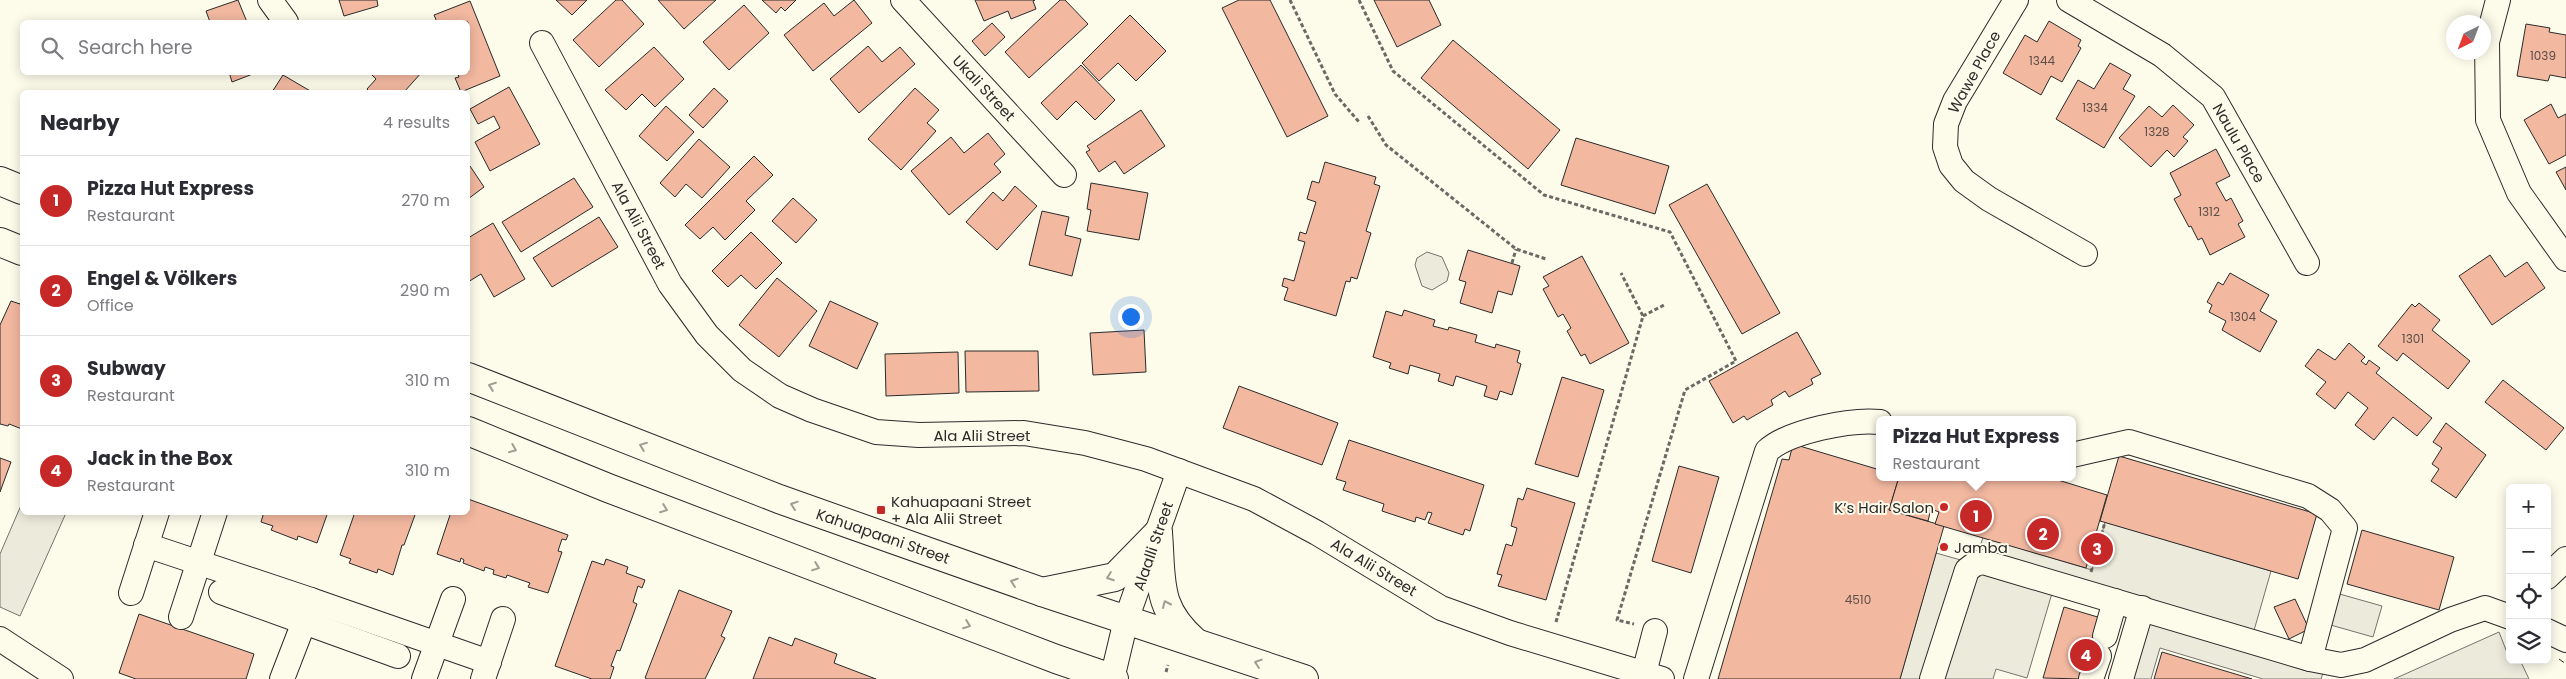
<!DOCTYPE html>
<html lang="en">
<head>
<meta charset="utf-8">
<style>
  body { margin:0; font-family:Poppins,sans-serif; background:#f2f2f3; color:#2b2b33 }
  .controls { position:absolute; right:15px; bottom:15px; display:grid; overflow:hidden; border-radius:8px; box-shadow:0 2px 12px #0003 }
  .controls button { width:45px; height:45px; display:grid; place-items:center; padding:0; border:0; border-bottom:1px solid #e1e1e2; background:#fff; color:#2b2b33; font:25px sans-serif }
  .compass { position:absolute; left:2446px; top:15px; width:45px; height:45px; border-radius:50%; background:#fff; box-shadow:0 2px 12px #0003; rotate:222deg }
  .you { position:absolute; left:1130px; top:316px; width:18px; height:18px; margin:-12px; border:4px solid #fff; border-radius:50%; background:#1a73e8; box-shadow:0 0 0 8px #1a73e833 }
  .badge { display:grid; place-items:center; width:32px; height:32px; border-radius:50%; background:#c62828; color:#fff; font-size:16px; font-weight:700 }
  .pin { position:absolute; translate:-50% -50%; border:2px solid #fff; box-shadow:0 1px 5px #0006 }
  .popup { position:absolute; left:1876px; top:416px; width:200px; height:65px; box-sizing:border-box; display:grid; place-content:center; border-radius:8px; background:#fff; filter:drop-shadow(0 1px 4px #0005); font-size:16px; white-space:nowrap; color:#7c7c81 }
  .popup b { font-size:19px; color:#2b2b33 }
  .popup::after { content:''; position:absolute; left:50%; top:100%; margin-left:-10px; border:10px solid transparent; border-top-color:#fff }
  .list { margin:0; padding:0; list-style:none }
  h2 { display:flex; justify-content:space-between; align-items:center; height:65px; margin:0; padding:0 20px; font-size:21px }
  h2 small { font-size:16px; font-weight:400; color:#7c7c81 }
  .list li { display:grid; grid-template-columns:32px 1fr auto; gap:15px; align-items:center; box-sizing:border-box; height:90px; padding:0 20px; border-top:1px solid #e1e1e2 }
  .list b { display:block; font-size:19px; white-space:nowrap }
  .list p { margin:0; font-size:16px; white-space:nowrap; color:#7c7c81 }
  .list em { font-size:16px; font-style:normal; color:#7c7c81 }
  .icon { flex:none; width:28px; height:28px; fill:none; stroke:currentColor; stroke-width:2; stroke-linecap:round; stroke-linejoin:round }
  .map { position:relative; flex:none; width:2566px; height:679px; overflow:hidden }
  .search { position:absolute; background:#fff; box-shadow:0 2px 12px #0003; left:20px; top:20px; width:450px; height:55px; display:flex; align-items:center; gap:12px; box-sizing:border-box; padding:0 18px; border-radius:8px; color:#7c7c81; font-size:19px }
  .panel { position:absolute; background:#fff; box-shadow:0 2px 12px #0003; left:20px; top:90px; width:450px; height:425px; border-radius:8px }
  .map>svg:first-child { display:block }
  .green { fill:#ecebdb; stroke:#74746e }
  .parking { fill:#eceadb; stroke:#74746e }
  .building { fill:#f2b8a0; stroke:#2b2b2b }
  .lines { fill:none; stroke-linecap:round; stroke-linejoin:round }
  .minor-casing { stroke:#2b2b2b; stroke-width:26 }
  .major-casing { stroke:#2b2b2b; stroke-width:30 }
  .path { stroke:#6a6964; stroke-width:3; stroke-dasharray:4 2.5; stroke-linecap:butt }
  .minor { stroke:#fdfbea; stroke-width:24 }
  .major { stroke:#fdfbea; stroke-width:28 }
  .fence { stroke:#2b2b2b; stroke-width:1; stroke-dasharray:6 2.5; stroke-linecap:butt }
  .oneway { stroke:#9e9d94 }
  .poi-dot { fill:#c62828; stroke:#fdfbea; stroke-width:2 }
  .labels { text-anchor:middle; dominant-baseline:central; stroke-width:4; stroke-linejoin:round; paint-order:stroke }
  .number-label { font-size:12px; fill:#5d4e48 }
  .street-label { font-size:15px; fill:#2b2b2b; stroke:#fdfbea }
  .poi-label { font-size:15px; fill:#2b2b2b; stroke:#fdfbea; text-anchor:start }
</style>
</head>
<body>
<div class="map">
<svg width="2566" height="679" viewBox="0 0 2566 679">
  <rect width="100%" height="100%" fill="#fdfbea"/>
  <g class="green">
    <path d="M1427 252 1442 257 1449 273 1447 281 1432 290 1422 286 1415 265 1417 258Z"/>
    <path d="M22 503V512L66 513 20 616 0 607V554Z"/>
  </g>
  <g class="parking">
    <path d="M2105 522 2271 571 2251 641 2326 664 2321 679H2263L2160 648 2151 679H2121L2141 608 2055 583 2027 678 1996 669 1993 679H1900L1936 553 1975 564 1983 537 2092 570Z"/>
    <path d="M2329 591 2382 606 2373 637 2320 622Z"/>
    <path d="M2499 632 2510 660H2520L2529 679H2394Z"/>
  </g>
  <g class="building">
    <path d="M238 0 247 22H210L206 11Z"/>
    <path d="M339 0H377L378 6 344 16Z"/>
    <path d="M556 0H587L572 15Z"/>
    <path d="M616 0H622L644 24 599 67 573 40Z"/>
    <path d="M658 0H716L684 29Z"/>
    <path d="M762 0H796L785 11 781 7 776 13Z"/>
    <path d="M854 0 872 23 813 71 784 35 824 3 834 16Z"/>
    <path d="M975 0H1035L1033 1 1036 9 1011 19 1008 11 984 21Z"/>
    <path d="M1060 0H1065L1088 24 1029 78 1005 52Z"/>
    <path d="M1239 0H1270L1328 116 1287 137 1222 8Z"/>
    <path d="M1374 0H1429L1441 25 1397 47Z"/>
    <path d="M470 1 500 76 461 92 455 78 459 77 457 72H468V22H437L434 15Z"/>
    <path d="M744 5 769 33 729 70 703 42Z"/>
    <path d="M1130 15 1166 51 1136 81 1118 63 1099 81 1082 63Z"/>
    <path d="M2049 21 2081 40 2078 46 2081 48 2062 82 2051 76 2041 95 2003 73 2025 35 2037 42Z"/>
    <path d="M992 23 1005 37 985 56 972 41Z"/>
    <path d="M2526 24 2550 28 2549 32 2566 35V78L2550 75 2548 81 2517 76Z"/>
    <path d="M1453 40 1560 130 1528 169 1421 78Z"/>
    <path d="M868 46 882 62 900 47 915 64 859 113 830 79Z"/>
    <path d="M654 47 684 79 655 107 642 94 626 110 605 90Z"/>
    <path d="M2110 63 2131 75 2123 89 2135 96 2104 148 2056 119 2078 80 2094 89Z"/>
    <path d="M1081 65 1115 100 1095 120 1076 101 1057 120 1041 103Z"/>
    <path d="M229 72H258L232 82Z"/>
    <path d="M369 72H422L404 92H370L367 89 376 79Z"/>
    <path d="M283 75 312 92H272Z"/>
    <path d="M509 87 540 144 490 171 475 142 500 128 494 116 478 124 470 109Z"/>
    <path d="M714 88 728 101 703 128 689 115Z"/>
    <path d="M915 88 939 110 927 123 936 131 901 170 868 139Z"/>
    <path d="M2551 104 2558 118 2566 114V155L2549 164 2524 120Z"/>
    <path d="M2173 105 2194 125 2183 137 2188 141 2174 157 2167 150 2151 167 2119 138 2149 106 2162 117Z"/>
    <path d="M666 106 694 132 667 161 639 136Z"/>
    <path d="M1141 110 1165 146 1124 174 1115 161 1099 172 1086 152 1090 150 1087 146Z"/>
    <path d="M988 133 1005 154 994 164 1001 172 949 215 911 171 951 137 964 153Z"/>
    <path d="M1576 138 1669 166 1655 214 1561 185Z"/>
    <path d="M699 139 730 167 702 198 686 184 675 197 660 183Z"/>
    <path d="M2216 149 2230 176 2216 183 2226 201 2231 198 2243 221 2238 224 2245 237 2210 255 2202 238 2198 240 2191 226 2189 227 2174 199 2181 195 2170 173Z"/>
    <path d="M754 156 773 175 746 201 755 210 725 240 713 227 700 239 685 225Z"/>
    <path d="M1325 162 1376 177 1374 184 1380 186 1366 231 1371 233 1357 279 1351 277 1350 282 1346 281 1336 316 1284 300 1288 288 1282 286 1284 278 1294 281 1305 242 1298 240 1300 232 1306 234 1316 202 1307 199 1312 181 1319 183Z"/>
    <path d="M470 166 484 187 468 199V167Z"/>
    <path d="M2566 167V190L2556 172Z"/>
    <path d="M574 178 593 207 521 252 502 222Z"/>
    <path d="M1091 183 1148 193 1139 240 1087 231 1091 210 1087 209Z"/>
    <path d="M1707 184 1780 313 1742 334 1669 205Z"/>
    <path d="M1015 186 1037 206 997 250 966 222 993 192 1003 201Z"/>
    <path d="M793 198 817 220 796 243 772 221Z"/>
    <path d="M1042 211 1069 217 1065 235 1081 239 1072 276 1029 265Z"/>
    <path d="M599 217 618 247 552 287 533 258Z"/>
    <path d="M493 223 525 279 494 297 481 274 468 282V238Z"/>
    <path d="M751 232 782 263 756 289 741 275 728 287 712 271Z"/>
    <path d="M1468 250 1520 266 1512 295 1498 291 1492 313 1460 303 1466 282 1459 280Z"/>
    <path d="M2490 255 2505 277 2527 262 2545 288 2492 325 2459 276Z"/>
    <path d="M1582 256 1629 343 1590 364 1585 354 1581 356 1567 331 1571 328 1563 314 1558 317 1543 289 1549 286 1543 277Z"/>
    <path d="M2230 273 2269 295 2260 311 2277 321 2260 352 2222 330 2226 321 2209 312 2212 305 2207 302 2218 282 2223 285Z"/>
    <path d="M777 278 817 311 779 357 739 325Z"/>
    <path d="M22 298V429L9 424 8 426 0 424V325L11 301 20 304Z"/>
    <path d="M830 301 878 323 857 369 809 346Z"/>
    <path d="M2419 303 2440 320 2432 330 2470 361 2448 389 2403 353 2397 361 2378 346 2412 304 2415 307Z"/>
    <path d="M1404 310 1435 320 1433 326 1448 330 1449 327 1477 335 1475 342 1495 348 1496 344 1520 351 1517 362 1521 364 1512 395 1500 391 1497 400 1484 396 1487 386 1456 376 1453 386 1438 381 1440 374 1410 365 1408 374 1389 368 1391 363 1373 357 1386 311 1402 316Z"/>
    <path d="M1144 330 1146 372 1093 375 1090 333Z"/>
    <path d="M1797 332 1821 374 1811 379 1813 384 1789 397 1785 391 1771 400 1773 405 1747 420 1744 416 1733 423 1709 381Z"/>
    <path d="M2349 343 2365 357 2361 361 2366 365 2369 360 2380 368 2376 373 2432 418 2417 436 2393 417 2374 440 2355 425 2368 408 2348 392 2335 409 2316 394 2326 382 2305 366 2318 349 2335 360Z"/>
    <path d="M965 351H1038L1039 391 966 392Z"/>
    <path d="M958 352 959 393 886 396 885 354Z"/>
    <path d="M1562 377 1604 390 1578 477 1535 464Z"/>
    <path d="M2503 380 2564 428 2546 450 2485 402Z"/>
    <path d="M1239 386 1338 423 1322 465 1223 428Z"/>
    <path d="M2446 423 2486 455 2456 498 2431 481 2439 469 2432 464 2442 448 2433 442Z"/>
    <path d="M1349 440 1484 485 1470 531 1465 529 1463 535 1428 523 1432 513 1428 512 1425 520 1416 517 1415 522 1382 511 1384 504 1343 490 1346 482 1336 479Z"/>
    <path d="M1793 444 1880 470V477H1899L1889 510 1944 526 1900 679H1718L1782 459 1789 460Z"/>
    <path d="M2119 456 2317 514 2298 579 2100 521Z"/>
    <path d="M0 458 11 462 0 492Z"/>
    <path d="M1679 466 1719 477 1691 573 1652 561Z"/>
    <path d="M1899 477H2048L2107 495 2086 568 1935 524 1939 512 1931 509 1928 521 1889 510Z"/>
    <path d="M1527 488 1575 503 1546 600 1498 586 1502 575 1497 574 1506 544 1512 546 1517 528 1511 526 1518 498 1523 500Z"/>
    <path d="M468 499 568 535 566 540 562 539 558 551 562 552 548 593 528 587 530 583 507 575 506 578 493 574 494 570 485 567 484 571 463 563 464 560 461 558 460 562 437 554 451 512H468Z"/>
    <path d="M264 512H328L317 543 298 536 297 540 271 530 273 526 261 522Z"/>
    <path d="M355 512H414L415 515 404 545H402L393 575 378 569 377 573 349 563 351 559 340 555Z"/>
    <path d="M2362 530 2454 557 2439 610 2347 584Z"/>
    <path d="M606 559 628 567 626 573 645 580 642 588 638 586 633 602 637 604 620 651 617 650 611 666 614 667 610 679H592L555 666 592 561 604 565Z"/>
    <path d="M679 590 732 611 721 636 725 638 705 679H647L645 678Z"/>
    <path d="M2295 599 2309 629 2289 639 2274 607Z"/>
    <path d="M2064 607 2101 618 2083 679 2043 678Z"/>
    <path d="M139 614 254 654 246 679H136L119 673Z"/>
    <path d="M769 637 792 646 795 638 837 654 834 663 876 679H753Z"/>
    <path d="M2162 652 2252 679H2154Z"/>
  </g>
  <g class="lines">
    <g class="minor-casing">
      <g id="minor">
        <path d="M270 0 286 22"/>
        <path d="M903 0 1064 175"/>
        <path d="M2016 0 1955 101 1946 124 1945 147 1951 165 1964 181 1989 199 2085 254"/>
        <path d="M2069 0 2162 55 2213 97 2307 263"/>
        <path d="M2498 0 2487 42 2488 120 2519 193 2566 259"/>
        <path d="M542 43 670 284 707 335 742 370 780 396 812 410 876 432 919 435 1024 433 1085 443 1146 459 1254 499 1317 533 1441 608 1510 633 1662 679"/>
        <path d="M2072 455 2129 442 2308 496 2330 510 2345 528 2310 659 2341 665 2365 660 2450 620 2485 608 2510 617"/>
        <path d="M146 545 311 600 304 622 221 592"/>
        <path d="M2547 577 2566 559"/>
        <path d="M131 593 157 512"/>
        <path d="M311 600 489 662"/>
        <path d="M181 617 215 512"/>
        <path d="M2547 631 2566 640"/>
        <path d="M2105 636 2115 601"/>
        <path d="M0 639 61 679"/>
        <path d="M1644 673 1655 631"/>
        <path d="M282 679 304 622 398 656"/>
        <path d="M424 679 453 599"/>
        <path d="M483 679 503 619"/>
        <path d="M1112 679 1126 620 1179 471"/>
        <path d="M1696 679 1767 451C1789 431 1851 419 1880 422"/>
        <path d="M1932 679 1967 570 1975 564 1983 562 2310 659"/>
        <path d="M2091 679 2099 656"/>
        <path d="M2121 679 2142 608"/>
      </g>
    </g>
    <g class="major-casing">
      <g id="major">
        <path d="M0 181 22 190"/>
        <path d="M0 242 22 251"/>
        <path d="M468 377 779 499 1042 592 1304 679"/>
        <path d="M468 431 608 488 1056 659 1114 679"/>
        <path d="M1158 533C1162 581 1155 607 1195 642"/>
        <path d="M1042 592 1115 577 1158 533"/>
      </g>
    </g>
    <g class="path">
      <path d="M1290 0 1335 94 1359 122"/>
      <path d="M1359 0 1393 71 1544 195 1670 232 1736 361 1685 390 1617 620 1634 624"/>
      <path d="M1368 116 1386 145 1516 249 1546 259"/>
      <path d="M1512 263 1516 249"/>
      <path d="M1643 316 1666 304"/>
      <path d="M2091 572 2105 522"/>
      <path d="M1556 622 1643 316 1621 273"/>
      <path d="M1166 672 1168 665"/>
    </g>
    <use href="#minor" class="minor"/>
    <use href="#major" class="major"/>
    <path class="fence" d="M2559 659 2566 664"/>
  </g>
  <defs><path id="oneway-chevron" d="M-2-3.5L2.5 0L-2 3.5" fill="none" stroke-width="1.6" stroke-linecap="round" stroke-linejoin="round" transform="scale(1.25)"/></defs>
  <g class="oneway">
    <use href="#oneway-chevron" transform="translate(492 386) rotate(-159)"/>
    <use href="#oneway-chevron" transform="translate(643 446) rotate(-159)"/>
    <use href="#oneway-chevron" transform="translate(513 449) rotate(22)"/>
    <use href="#oneway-chevron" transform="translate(794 505) rotate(-161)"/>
    <use href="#oneway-chevron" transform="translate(664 509) rotate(21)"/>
    <use href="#oneway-chevron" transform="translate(816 567) rotate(21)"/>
    <use href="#oneway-chevron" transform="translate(1110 577) rotate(160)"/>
    <use href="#oneway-chevron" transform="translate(1014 582) rotate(-161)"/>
    <use href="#oneway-chevron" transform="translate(1166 604) rotate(-114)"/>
    <use href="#oneway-chevron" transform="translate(967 625) rotate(21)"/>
    <use href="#oneway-chevron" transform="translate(1258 663) rotate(-161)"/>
  </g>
  <g class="poi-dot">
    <circle cx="1944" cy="507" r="5"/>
    <rect x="876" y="505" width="10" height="10" rx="2.5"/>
    <circle cx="1944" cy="547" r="5"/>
  </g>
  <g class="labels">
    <g class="number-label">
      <text x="2543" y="55">1039</text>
      <text x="2042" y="60">1344</text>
      <text x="2095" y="107">1334</text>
      <text x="2157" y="131">1328</text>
      <text x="2209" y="211">1312</text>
      <text x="2243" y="316">1304</text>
      <text x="2413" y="338">1301</text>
      <text x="1858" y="599">4510</text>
    </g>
    <g class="street-label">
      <text transform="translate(1974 72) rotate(-61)">Wawe Place</text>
      <text transform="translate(984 88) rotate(47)">Ukali Street</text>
      <text transform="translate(2239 143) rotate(60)">Naulu Place</text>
      <text transform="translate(639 225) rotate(62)">Ala Alii Street</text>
      <text x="982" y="435">Ala Alii Street</text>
      <text transform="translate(883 536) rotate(19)">Kahuapaani Street</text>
      <text transform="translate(1153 546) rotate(-71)">Alaalli Street</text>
      <text transform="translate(1374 567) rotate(31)">Ala Alii Street</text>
    </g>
    <g class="poi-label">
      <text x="891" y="501">Kahuapaani Street<tspan x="891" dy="17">+ Ala Alii Street</tspan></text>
      <text x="1934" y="507" text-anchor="end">K’s Hair Salon</text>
      <text x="1954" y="547">Jamba</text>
    </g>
  </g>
</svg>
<div class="controls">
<button>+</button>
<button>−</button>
<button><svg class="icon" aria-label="locate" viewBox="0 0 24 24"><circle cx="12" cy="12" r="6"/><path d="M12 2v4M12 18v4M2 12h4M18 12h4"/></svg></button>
<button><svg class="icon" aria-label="layers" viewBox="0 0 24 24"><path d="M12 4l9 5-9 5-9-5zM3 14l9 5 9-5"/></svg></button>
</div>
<svg class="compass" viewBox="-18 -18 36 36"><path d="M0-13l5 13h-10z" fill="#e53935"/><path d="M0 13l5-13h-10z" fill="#7c7c81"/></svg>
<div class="you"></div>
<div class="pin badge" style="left:1976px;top:516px">1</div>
<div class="popup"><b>Pizza Hut Express</b>Restaurant</div>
<div class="pin badge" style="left:2043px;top:534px">2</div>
<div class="pin badge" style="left:2097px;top:549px">3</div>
<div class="pin badge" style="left:2086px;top:655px">4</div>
<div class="search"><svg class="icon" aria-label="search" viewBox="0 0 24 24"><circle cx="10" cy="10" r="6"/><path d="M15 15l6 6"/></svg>Search here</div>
<section class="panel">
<h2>Nearby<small>4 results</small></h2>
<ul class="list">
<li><span class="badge">1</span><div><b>Pizza Hut Express</b><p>Restaurant</p></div><em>270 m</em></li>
<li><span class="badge">2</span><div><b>Engel &amp; Völkers</b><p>Office</p></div><em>290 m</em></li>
<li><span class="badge">3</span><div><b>Subway</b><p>Restaurant</p></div><em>310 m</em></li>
<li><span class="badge">4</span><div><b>Jack in the Box</b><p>Restaurant</p></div><em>310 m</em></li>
</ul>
</section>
</div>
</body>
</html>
